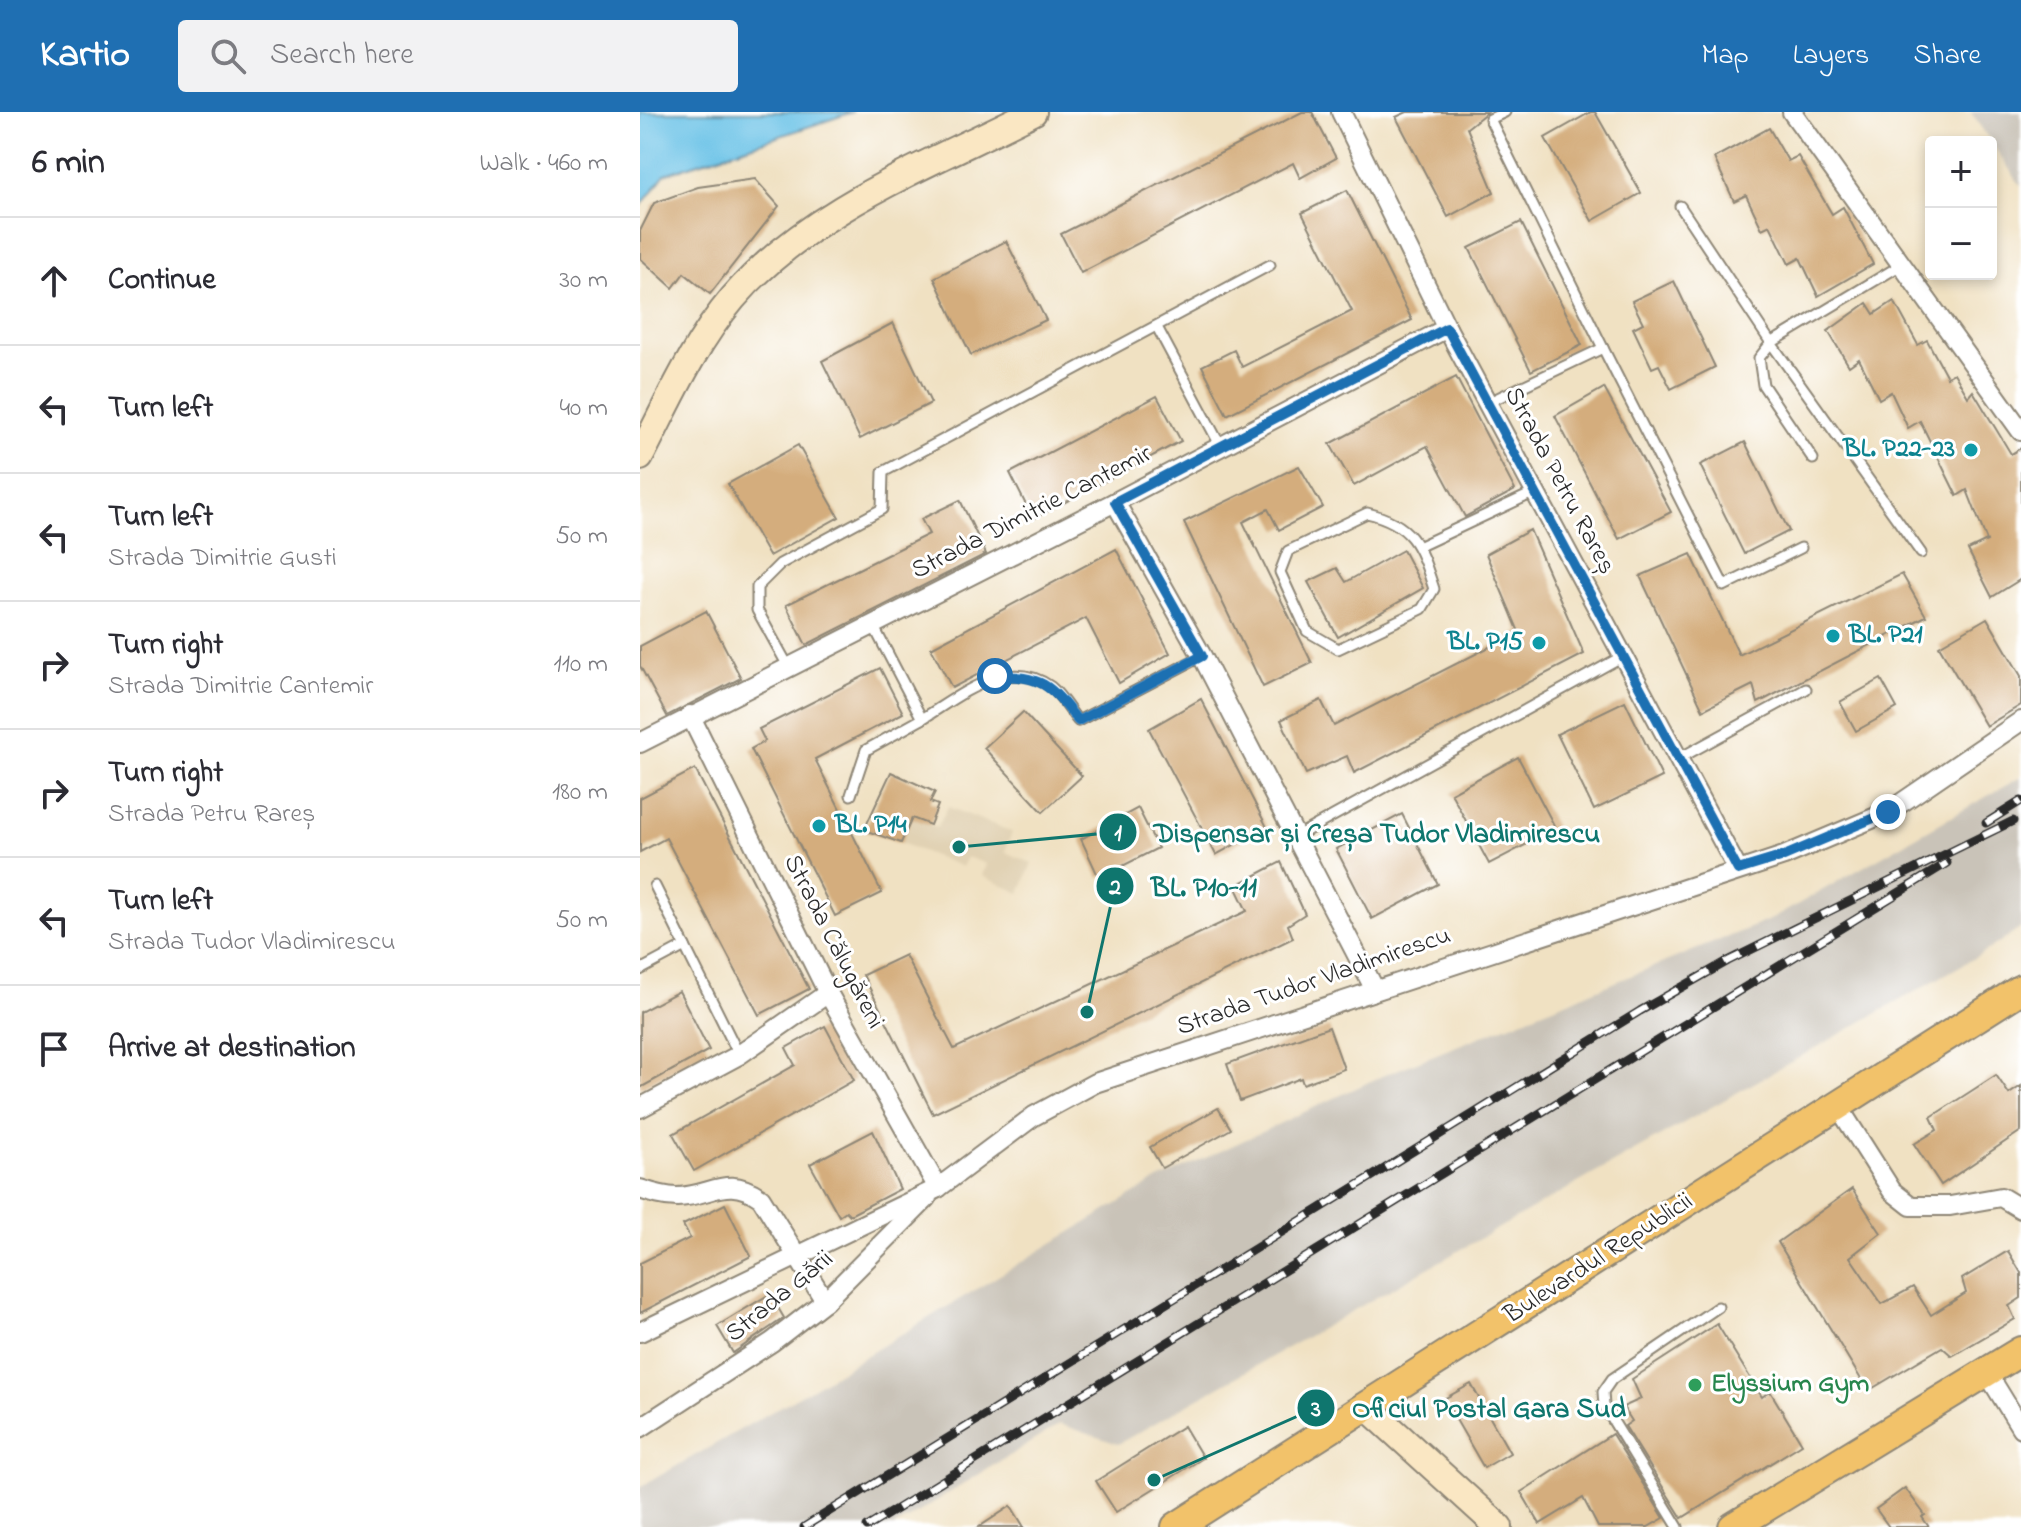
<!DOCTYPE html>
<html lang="en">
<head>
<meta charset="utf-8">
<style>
  body { margin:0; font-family:"Indie Flower",sans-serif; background:#f2f2f3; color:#2b2b33 }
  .controls { position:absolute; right:24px; top:24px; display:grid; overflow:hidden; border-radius:8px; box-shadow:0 4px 12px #0003 }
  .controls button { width:72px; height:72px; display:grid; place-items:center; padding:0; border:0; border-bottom:2px solid #e1e1e2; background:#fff; color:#2b2b33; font:40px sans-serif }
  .stop { position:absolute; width:24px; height:24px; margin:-18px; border:6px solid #1f6fb2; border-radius:50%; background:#fff }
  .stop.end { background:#1f6fb2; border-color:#fff; box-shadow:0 2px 8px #0008 }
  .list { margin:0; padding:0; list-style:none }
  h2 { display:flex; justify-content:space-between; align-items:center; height:104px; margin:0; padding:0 32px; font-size:34px }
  h2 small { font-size:26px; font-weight:400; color:#7c7c81 }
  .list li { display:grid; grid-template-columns:52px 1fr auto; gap:24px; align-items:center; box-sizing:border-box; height:128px; padding:0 32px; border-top:2px solid #e1e1e2 }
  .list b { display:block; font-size:30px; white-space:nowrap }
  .list p { margin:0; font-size:26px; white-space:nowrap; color:#7c7c81 }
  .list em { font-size:26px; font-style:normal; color:#7c7c81 }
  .icon { flex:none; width:44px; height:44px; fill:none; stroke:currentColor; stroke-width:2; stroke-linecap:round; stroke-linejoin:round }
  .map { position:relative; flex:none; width:1381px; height:1415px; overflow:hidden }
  header { display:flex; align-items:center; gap:48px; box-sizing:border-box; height:112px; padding:0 40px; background:#1f6fb2; color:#fff }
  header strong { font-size:38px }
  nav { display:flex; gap:44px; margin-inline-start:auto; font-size:28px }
  .search { width:560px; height:72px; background:#f2f2f3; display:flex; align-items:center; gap:20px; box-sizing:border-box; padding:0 28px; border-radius:8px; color:#7c7c81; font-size:30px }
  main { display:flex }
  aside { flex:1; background:#fff }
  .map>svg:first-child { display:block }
  .built { fill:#e1d2b4 }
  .industrial { fill:#c9c3b8 }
  .water { fill:#6ac2e7; stroke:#4a7689; stroke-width:2 }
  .building { fill:#d4ad7d }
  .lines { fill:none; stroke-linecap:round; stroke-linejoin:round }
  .lane-casing { stroke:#8e8676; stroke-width:13 }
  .street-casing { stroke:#8e8676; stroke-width:22 }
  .secondary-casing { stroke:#8e8676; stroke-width:30 }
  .primary-casing { stroke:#8e8676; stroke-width:32 }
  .lane { stroke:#fff; stroke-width:9 }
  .street { stroke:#fff; stroke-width:18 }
  .secondary { stroke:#fae7c3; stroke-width:26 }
  .primary { stroke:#f2c26a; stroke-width:28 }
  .rail-casing { stroke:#2b2b2b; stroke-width:9 }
  .rail { stroke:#fff; stroke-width:6; stroke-dasharray:18; stroke-linecap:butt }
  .route { stroke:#1f6fb2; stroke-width:10 }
  .culture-dot { fill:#0f9aa8; stroke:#fff; stroke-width:3 }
  .leisure-dot { fill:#2e9e5b; stroke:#fff; stroke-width:3 }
  .labels { text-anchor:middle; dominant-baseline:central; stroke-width:6; stroke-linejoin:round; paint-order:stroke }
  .culture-label { font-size:26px; font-weight:bold; fill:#0d838f; stroke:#fff; text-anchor:end }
  .street-label { font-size:26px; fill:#2b2b2b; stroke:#fff }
  .leisure-label { font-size:26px; font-weight:bold; fill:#27864d; stroke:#fff; text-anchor:start }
  .leader { fill:none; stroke:#0f766e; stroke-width:3 }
  .callout-dot { fill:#0f766e; stroke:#fff; stroke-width:3 }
  .mark-label { font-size:24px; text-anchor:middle; font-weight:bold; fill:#fff }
  .callout-label { font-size:28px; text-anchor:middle; font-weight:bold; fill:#0f766e; stroke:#fff; stroke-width:6; stroke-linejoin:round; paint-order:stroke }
</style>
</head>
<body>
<header>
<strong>Kartio</strong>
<div class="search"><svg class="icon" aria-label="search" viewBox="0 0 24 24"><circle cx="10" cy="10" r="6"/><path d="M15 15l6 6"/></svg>Search here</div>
<nav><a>Map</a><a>Layers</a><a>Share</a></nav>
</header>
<main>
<aside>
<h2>6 min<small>Walk · 460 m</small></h2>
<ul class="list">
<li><svg class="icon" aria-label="ahead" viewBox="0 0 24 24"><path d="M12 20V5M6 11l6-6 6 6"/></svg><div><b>Continue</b></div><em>30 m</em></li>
<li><svg class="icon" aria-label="left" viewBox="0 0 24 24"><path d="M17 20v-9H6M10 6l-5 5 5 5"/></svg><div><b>Turn left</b></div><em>40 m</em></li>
<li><svg class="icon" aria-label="left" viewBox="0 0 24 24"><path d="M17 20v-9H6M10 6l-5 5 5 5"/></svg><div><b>Turn left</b><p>Strada Dimitrie Gusti</p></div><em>50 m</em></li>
<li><svg class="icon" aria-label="right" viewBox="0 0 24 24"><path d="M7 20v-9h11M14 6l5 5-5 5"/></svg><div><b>Turn right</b><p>Strada Dimitrie Cantemir</p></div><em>110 m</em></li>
<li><svg class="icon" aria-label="right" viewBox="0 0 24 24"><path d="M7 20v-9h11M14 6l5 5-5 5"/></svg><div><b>Turn right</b><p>Strada Petru Rareș</p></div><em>180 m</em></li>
<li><svg class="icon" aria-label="left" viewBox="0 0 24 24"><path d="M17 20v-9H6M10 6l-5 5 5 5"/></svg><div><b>Turn left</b><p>Strada Tudor Vladimirescu</p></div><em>50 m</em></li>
<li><svg class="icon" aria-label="arrive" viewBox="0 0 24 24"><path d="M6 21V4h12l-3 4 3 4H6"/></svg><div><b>Arrive at destination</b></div></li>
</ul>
</aside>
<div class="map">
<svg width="1381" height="1415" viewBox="0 0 1381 1415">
  <rect width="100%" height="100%" fill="#fff"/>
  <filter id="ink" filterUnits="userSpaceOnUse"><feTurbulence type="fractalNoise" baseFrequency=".0125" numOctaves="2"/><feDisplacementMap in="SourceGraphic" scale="16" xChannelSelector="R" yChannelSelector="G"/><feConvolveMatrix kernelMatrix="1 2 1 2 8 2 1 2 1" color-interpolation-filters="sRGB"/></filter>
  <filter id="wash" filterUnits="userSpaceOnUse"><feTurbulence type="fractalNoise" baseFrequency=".006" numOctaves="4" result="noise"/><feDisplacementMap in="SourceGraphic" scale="32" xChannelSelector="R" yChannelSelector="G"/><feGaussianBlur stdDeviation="1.8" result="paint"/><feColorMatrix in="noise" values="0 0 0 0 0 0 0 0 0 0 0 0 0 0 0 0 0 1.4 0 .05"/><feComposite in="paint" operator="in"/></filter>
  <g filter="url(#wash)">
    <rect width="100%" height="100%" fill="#f0e1c2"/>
    <path class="built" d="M308 695 372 720 365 740 392 751 380 781 342 764 346 752 327 745 322 755 261 731 272 706 297 715Z"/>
    <g class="industrial">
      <path d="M1331 0H1381V74L1332 2Z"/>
      <path d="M1381 665V816L1343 841 478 1332 420 1312 254 1415H0V1375L166 1280 514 1070 742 964 1132 807Z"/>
    </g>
    <path class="water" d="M0 0H213L25 62 0 95Z"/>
    <g id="blocks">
      <g class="building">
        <path d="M662 0H672L696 46 660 66 653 51 441 161 421 122Z"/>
        <path d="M767 0H847L827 16 854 80 808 105 756 5Z"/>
        <path d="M951 0H955L1001 81 952 109 905 26Z"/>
        <path d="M1129 16 1148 49 1158 44 1192 102 1203 95 1233 152 1178 184 1160 146 1149 152 1130 113 1122 117 1106 83 1094 89 1074 46Z"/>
        <path d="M115 67 139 94 70 182 44 161 33 176 0 146V119L14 91 58 75Z"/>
        <path d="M707 78 772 208 587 303 562 254 594 238 602 255 712 199 662 101Z"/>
        <path d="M881 110 942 233 891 259 829 136Z"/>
        <path d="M366 129 406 208 331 243 294 166Z"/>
        <path d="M1034 169 1075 255 1031 277 1019 253 1012 256 993 216 1003 211 992 189Z"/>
        <path d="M1254 189 1278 233 1287 228 1307 265 1314 261 1328 285 1333 279 1371 342 1381 336V467L1352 485 1328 438 1347 429 1327 378 1317 384 1280 309 1268 316 1251 280 1239 287 1219 247 1209 254 1188 219 1227 191 1234 202Z"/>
        <path d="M253 211 291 291 220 327 182 249Z"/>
        <path d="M816 265 875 378 825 405 787 334 714 374 690 332Z"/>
        <path d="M964 276 1031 400 979 427 915 304Z"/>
        <path d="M517 284 541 329 393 407 370 361Z"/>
        <path d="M1105 330 1149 419 1104 442 1060 353Z"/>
        <path d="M158 333 199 405 129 444 88 372Z"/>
        <path d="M659 354 683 395 639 418 628 397 603 410 672 551 623 575 544 410Z"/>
        <path d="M320 388 346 442 166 533 146 493 289 422 281 407Z"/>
        <path d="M890 418 944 542 714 661 707 644 666 662 641 608 681 588 694 614 879 520 846 442Z"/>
        <path d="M476 437 530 541 479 571 446 506 312 576 291 536Z"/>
        <path d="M763 438 783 476 698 525 668 470 697 456 706 470Z"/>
        <path d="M1051 442 1099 543 1262 462 1286 504 1118 591 1113 573 1063 598 1000 464Z"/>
        <path d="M66 499 101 566 27 604 0 554V534Z"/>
        <path d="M1347 506 1381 564V593L1346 614 1299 534Z"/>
        <path d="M240 556 263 601 175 647 242 781 195 804 111 637 125 629 119 617Z"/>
        <path d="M1241 567 1257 596 1216 619 1200 590Z"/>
        <path d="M561 587 627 715 576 743 509 617Z"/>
        <path d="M985 589 1022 665 954 698 917 622Z"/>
        <path d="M383 600 442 664 403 700 344 636Z"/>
        <path d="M878 645 916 717 849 752 811 681Z"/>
        <path d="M55 657 169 877 119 903 26 726 0 740V686Z"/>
        <path d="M251 660 295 680 290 690 298 693 290 713 272 706 261 731 224 718Z"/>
        <path d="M498 696 518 736 459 766 441 727Z"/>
        <path d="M762 702 798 772 732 807 696 737Z"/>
        <path d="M641 750 665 802 648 813 653 826 293 1002 223 863 265 843 314 937 607 799 595 774Z"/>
        <path d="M39 879 69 938 0 976V900Z"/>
        <path d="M185 914 214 968 54 1059 33 1022 155 953 146 936Z"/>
        <path d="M689 915 704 957 663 972 661 966 600 989 587 952Z"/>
        <path d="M1356 963 1369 982 1381 974V1019L1301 1073 1274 1032 1297 1018 1291 1005Z"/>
        <path d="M578 996 591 1017 522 1056 510 1035Z"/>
        <path d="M233 1019 260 1077 210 1103 206 1099 199 1104 170 1052Z"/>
        <path d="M1212 1077 1241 1121 1210 1145 1242 1192 1273 1175 1291 1203 1326 1181 1322 1167 1368 1139 1381 1161V1186L1369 1194 1375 1207 1312 1244 1302 1235 1228 1279 1138 1130Z"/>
        <path d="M85 1092 111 1144 0 1201V1151L50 1126 43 1113Z"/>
        <path d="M130 1182 144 1206 93 1241 77 1214Z"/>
        <path d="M1077 1212 1122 1285 1130 1279 1162 1332 1042 1406 985 1314 992 1309 983 1295 1001 1287 992 1267Z"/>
        <path d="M831 1272 870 1341 844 1356 804 1287Z"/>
        <path d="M544 1314 563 1346 476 1400 456 1369Z"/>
        <path d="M972 1322 1024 1406 1008 1415H958L943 1386 900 1412 881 1380Z"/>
        <path d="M1265 1376 1285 1403 1282 1405 1289 1415H1249L1236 1397Z"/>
        <path d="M371 1394 384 1415H339Z"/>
      </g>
    </g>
  </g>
  <g filter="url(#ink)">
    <use href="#blocks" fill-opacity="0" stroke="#8e8676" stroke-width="2"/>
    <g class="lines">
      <g class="lane-casing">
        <g id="lane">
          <path d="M1040 94 1131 231 1281 441"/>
          <path d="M517 215 580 333"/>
          <path d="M963 236 1084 474 1161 436"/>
          <path d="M847 291 963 236 850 7 865 0"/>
          <path d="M1173 347 1123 273 1119 246 1131 231 1261 153"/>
          <path d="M727 401C774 412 780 435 794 477L782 497 698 537 667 519 640 460 648 439Z"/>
          <path d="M780 434 895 380"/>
          <path d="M148 554 117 498V475L140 452 242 397 243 360 630 153"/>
          <path d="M282 607C320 584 367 543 411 575 421 583 429 598 438 609L562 544"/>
          <path d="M1038 647 1166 577"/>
          <path d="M211 683 226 638 282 607 233 513"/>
          <path d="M657 724 983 544"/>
          <path d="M15 774 99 943"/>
          <path d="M0 858 45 834"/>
          <path d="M1038 1415 964 1294 963 1280 972 1267 1078 1195"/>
        </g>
      </g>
      <g class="street-casing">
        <g id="street">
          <path d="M701 0 807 216 1098 758"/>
          <path d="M1152 0 1381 319"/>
          <path d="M475 390 562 544 734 876"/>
          <path d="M50 603 188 881 298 1076"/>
          <path d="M0 631 475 390 807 216"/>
          <path d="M1198 994 1252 1079 1271 1094H1310L1361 1085 1381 1097"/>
          <path d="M0 996 99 943 188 881"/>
          <path d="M0 1077C12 1081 24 1085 37 1085 72 1084 86 1062 121 1086L185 1189"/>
          <path d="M0 1220 298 1076 394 1004 455 971 1144 744 1248 700 1381 609"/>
          <path d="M1346 1259 1381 1316"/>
          <path d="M0 1316 132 1230 185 1189 287 1086"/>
        </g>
      </g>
      <g class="secondary-casing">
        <g id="secondary">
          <path d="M0 345C28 291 53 233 93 186 169 97 291 52 393 0"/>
          <path d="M727 1295 859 1415"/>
        </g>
      </g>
      <g class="primary-casing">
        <g id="primary">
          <path d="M536 1415 1381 877"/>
          <path d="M1093 1415 1381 1239"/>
        </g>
      </g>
      <use href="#lane" class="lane"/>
      <use href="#street" class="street"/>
      <use href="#secondary" class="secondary"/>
      <use href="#primary" class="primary"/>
      <g class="rail-casing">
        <g id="rail">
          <path d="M1346 711 1381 689"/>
          <path d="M164 1415 1000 899 1088 849 1373 709"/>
          <path d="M227 1415 1307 751"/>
        </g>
      </g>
      <use href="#rail" class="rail"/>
    </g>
  </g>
  <g class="lines" filter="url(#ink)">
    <path class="route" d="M355 564C402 564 410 572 438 609L562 544 475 390 807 216 1098 758 1144 744 1248 700"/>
  </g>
  <g class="culture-dot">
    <circle cx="1331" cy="338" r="8"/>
    <circle cx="1193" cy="524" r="8"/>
    <circle cx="899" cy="531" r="8"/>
    <circle cx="179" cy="714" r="8"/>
  </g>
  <circle class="leisure-dot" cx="1055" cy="1273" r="8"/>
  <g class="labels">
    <g class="culture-label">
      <text x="1315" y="338">BL. P22-23</text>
      <text x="1209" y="524" text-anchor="start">BL. P21</text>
      <text x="883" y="531">BL. P15</text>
      <text x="195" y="714" text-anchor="start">BL. P14</text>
    </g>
    <g class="street-label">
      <text transform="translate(919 369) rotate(62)">Strada Petru Rareș</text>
      <text transform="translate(392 401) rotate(-27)">Strada Dimitrie Cantemir</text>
      <text transform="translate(193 830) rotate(63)">Strada Călugăreni</text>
      <text transform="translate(674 870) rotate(-19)">Strada Tudor Vladimirescu</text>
      <text transform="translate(959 1147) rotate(-33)">Bulevardul Republicii</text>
      <text transform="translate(140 1185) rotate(-39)">Strada Gării</text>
    </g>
    <g class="leisure-label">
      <text x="1071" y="1273">Elyssium Gym</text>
    </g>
  </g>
  <path class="leader" d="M319 735L478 720M447 900L475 774M514 1368L676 1296"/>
  <g class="callout-dot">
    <circle cx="319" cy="735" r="8"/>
    <circle cx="447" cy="900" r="8"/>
    <circle cx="514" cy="1368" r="8"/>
    <circle cx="478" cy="720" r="20"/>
    <circle cx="475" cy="774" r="20"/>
    <circle cx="676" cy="1296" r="20"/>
  </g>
  <g class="mark-label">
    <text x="478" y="728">1</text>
    <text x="475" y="782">2</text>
    <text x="676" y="1304">3</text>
  </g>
  <g class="callout-label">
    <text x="737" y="730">Dispensar și Creșa Tudor Vladimirescu</text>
    <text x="564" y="784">BL. P10-11</text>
    <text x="849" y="1305">Oficiul Postal Gara Sud</text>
  </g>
</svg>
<div class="controls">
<button>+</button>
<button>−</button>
</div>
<div class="stop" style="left:355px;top:564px"></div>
<div class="stop end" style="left:1248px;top:700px"></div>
</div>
</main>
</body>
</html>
